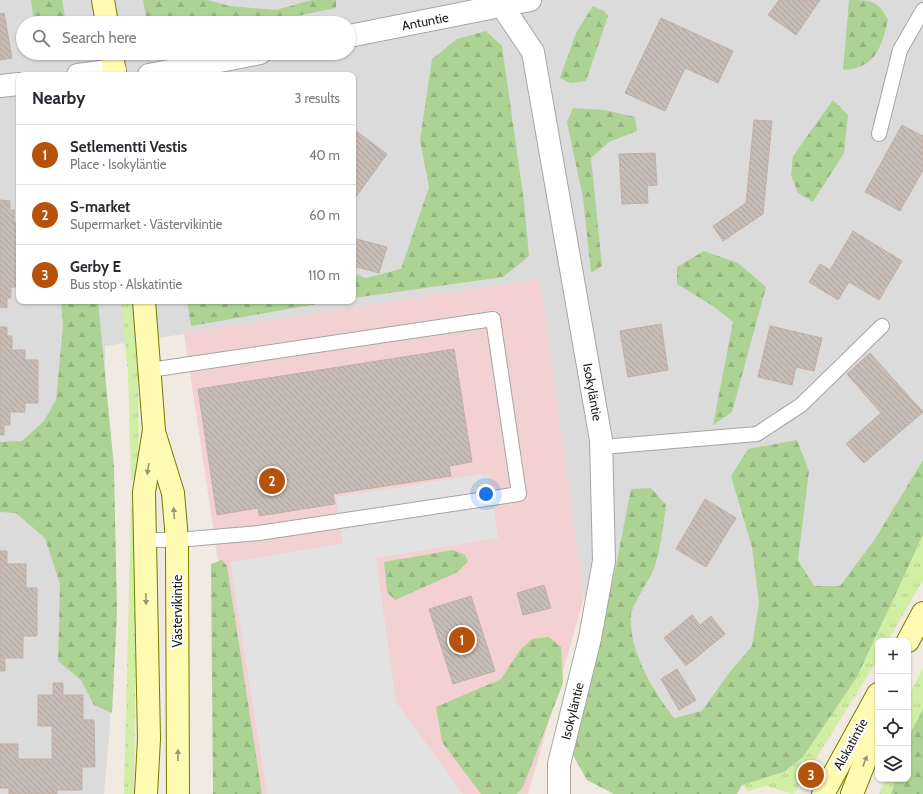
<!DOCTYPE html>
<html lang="en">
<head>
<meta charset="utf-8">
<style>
  body { margin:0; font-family:Cabin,sans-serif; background:#f2f2f3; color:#2b2b33 }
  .controls { position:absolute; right:12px; bottom:12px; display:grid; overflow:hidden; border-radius:8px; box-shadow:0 1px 3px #0004 }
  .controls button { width:36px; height:36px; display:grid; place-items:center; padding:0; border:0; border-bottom:1px solid #e1e1e2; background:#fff; color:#2b2b33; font:20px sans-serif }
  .you { position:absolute; left:486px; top:494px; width:14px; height:14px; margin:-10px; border:3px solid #fff; border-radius:50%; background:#1a73e8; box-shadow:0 0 0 6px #1a73e833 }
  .badge { display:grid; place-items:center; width:26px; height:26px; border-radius:50%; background:#b45309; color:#fff; font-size:13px; font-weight:700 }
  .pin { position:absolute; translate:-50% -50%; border:2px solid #fff; box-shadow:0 1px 4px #0006 }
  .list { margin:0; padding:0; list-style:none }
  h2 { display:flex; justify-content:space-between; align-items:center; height:52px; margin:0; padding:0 16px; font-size:17px }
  h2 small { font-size:13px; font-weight:400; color:#7c7c81 }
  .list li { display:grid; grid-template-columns:26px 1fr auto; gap:12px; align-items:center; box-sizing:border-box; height:60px; padding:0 16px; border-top:1px solid #e1e1e2 }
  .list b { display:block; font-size:15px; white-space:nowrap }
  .list p { margin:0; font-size:13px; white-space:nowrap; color:#7c7c81 }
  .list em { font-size:13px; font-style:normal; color:#7c7c81 }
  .icon { flex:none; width:22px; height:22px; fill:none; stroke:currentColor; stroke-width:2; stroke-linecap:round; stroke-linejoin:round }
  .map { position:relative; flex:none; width:923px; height:794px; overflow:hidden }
  .search { position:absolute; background:#fff; box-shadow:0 1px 3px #0004; left:16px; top:16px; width:340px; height:44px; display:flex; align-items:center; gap:10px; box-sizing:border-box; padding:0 14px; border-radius:22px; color:#7c7c81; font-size:15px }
  .panel { position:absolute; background:#fff; box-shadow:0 1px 3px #0004; left:16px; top:72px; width:340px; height:232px; border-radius:8px }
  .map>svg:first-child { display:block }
  .residential { fill:#dcdbdb; fill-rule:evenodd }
  .commercial { fill:#f3d1d3 }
  .grass { fill:url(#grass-tufts) }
  .forest { fill:url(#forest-firs) }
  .parking { fill:#e2e2e2 }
  .building { fill:url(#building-back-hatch); stroke:#c3afa4 }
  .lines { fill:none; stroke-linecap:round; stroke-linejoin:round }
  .service-casing { stroke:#a5a5a5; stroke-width:16 }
  .minor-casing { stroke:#a5a5a5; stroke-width:24 }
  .secondary-casing { stroke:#797a00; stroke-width:24 }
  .service { stroke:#fff; stroke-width:14 }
  .minor { stroke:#fff; stroke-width:22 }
  .secondary { stroke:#fffbb2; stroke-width:22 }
  .oneway { fill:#9a986f }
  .labels { text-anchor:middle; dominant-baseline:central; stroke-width:4; stroke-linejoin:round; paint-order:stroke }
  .street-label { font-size:13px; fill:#1e1e1e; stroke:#fff }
</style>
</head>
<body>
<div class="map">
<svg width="923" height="794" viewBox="0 0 923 794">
  <defs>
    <pattern id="grass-tufts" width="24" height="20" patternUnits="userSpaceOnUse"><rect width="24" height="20" fill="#d1efa4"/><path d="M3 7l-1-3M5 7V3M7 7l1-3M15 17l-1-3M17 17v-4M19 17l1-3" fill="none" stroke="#b3cc8d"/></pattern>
    <pattern id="forest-firs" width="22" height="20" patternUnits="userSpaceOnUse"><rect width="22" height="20" fill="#add394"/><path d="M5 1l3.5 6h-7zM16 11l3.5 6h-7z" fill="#94b57f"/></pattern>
    <pattern id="building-back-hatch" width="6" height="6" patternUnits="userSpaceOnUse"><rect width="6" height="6" fill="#c8bcb6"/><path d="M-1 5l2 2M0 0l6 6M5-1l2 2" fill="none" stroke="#aba19c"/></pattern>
  </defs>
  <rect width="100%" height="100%" fill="#f0eae3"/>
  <path class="residential" d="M0 0H923V528L677 753 613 603 584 598 540 280 105 346 110 727 104 794H0ZM23 23H349V53H23ZM19 75H353V301H19Z"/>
  <path class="commercial" d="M540 279 584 598 528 794H253L184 333Z"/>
  <g class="grass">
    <path d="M121 301H131L138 374 139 481 131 480 128 374Z"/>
    <path d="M137 501 134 794H124L131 508Z"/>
    <path d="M923 535V580L888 641H878V659L794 794 766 786 748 791 742 785 784 772 803 757 857 677Z"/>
    <path d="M923 668V709L908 738V698Z"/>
    <path d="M886 779H896L891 794H879Z"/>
  </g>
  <g class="forest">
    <path d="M31 0H62L66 23H34Z"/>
    <path d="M143 0H207L230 6 276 10 312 0H336V8L263 23H147Z"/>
    <path d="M849 0C870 0 878 0 888 20 881 48 876 68 843 70Z"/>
    <path d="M593 6 604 11 608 16 586 81 570 83 560 78 576 33Z"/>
    <path d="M486 31 502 46 524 202 529 256 503 277 353 298V273L366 278 401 269 429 187 420 140 432 59 457 39Z"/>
    <path d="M833 100 848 115 844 153 813 202 798 193 791 175 793 156Z"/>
    <path d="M573 108 604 110 635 117 637 131 609 142 591 158 602 266 591 273 583 198 567 122Z"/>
    <path d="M704 251 738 263 766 287 732 412 713 425 733 322 713 306 677 284V267Z"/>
    <path d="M61 301H98L114 467 117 613 112 713 94 705 81 680 58 661 60 584 45 538 16 513 0 512V442L22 441 44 421 56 400 63 326Z"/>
    <path d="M187 301H334L191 326Z"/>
    <path d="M797 440 809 471 798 560 814 586H840L875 539 923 460V535L857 677 803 757 784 772 742 785 737 794H614L587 780 573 755 617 561 631 489 651 488 666 505C663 527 661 550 653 571 648 582 632 605 631 615 628 650 653 691 674 718L702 711 729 673 752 646 759 603 752 547 731 476 748 449Z"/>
    <path d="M453 550 465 555 468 561 458 572 395 600 387 592 384 562Z"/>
    <path d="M222 560 227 566 262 794H213L211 564Z"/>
    <path d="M549 637 561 647 563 683 523 787 517 794H481L442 742 436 707 501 679 520 650 532 639Z"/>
    <path d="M923 709V794H891L896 779H908V738Z"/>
  </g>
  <path class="parking" d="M488 473 498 538 376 558 396 702 463 794H267L230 562 343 543 336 497Z"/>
  <g class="building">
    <path d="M779 0H820L796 35 768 15Z"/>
    <path d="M4 13 12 58 0 60V14Z"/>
    <path d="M661 18 733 51 718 83 685 68 665 111 625 93Z"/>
    <path d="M754 120 772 121 763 214 723 241 713 226 746 203Z"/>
    <path d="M902 125 923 136V170L900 211 865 192Z"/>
    <path d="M356 131 387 154 353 201V135Z"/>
    <path d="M655 153 657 185 647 186 648 203 622 204 619 154Z"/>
    <path d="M0 200 10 201V210H14V223H19V287H11V298H7V308L0 307Z"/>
    <path d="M853 231 902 261 879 300 849 282 838 300 809 282 820 264 830 270Z"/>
    <path d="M353 238 387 247 379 273 353 266Z"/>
    <path d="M661 324 668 370 628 377 620 331Z"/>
    <path d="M770 326 822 338 814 371 796 367 792 385 758 377Z"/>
    <path d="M0 327H7V336H12V350H25V360H38V403H25V412H10V425H4V435H0Z"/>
    <path d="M454 349 472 462 449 466 451 476 333 494 335 504 259 516 258 508 217 515 198 389Z"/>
    <path d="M870 353 923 412 864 463 846 444 881 413 847 374Z"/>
    <path d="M705 499 736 518 706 567 676 549Z"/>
    <path d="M0 551H7V564H26V588H37V636H23V658H5V671H0Z"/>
    <path d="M544 585 551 608 523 615 517 593Z"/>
    <path d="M471 596 495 671 453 684 429 609Z"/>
    <path d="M692 615 700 625 711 616 725 634 686 666 664 638Z"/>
    <path d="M677 669 696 700 679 710 661 679Z"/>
    <path d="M53 683H63V695H83V720H94L95 767H82V790H57V794H9V788H0V744H18V759H52V726H38V695H53Z"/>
  </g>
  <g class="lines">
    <g class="service-casing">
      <g id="service">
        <path d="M879 134 900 50 923 10"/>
        <path d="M602 447 757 434 801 405 882 326"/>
        <path d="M144 540H177L259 533 519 494 493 319 150 370"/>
      </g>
    </g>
    <g class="minor-casing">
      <g id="minor">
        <path d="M498 0 533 52 601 440 604 561 590 638 559 764V794"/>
        <path d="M349 36 530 0"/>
        <path d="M78 75 115 70"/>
        <path d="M149 75 260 53"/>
        <path d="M0 86 19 84"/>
      </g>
    </g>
    <g class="secondary-casing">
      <g id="secondary">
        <path d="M103 0 107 23"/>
        <path d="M112 53 115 75"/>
        <path d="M144 301 154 430 144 492 149 739 146 794"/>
        <path d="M155 435 173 493 177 540 178 794"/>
        <path d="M908 641 923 613"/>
        <path d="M823 794 878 694"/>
        <path d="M852 794 878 728"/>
      </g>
    </g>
    <use href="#service" class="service"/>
    <use href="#minor" class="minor"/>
    <use href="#secondary" class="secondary"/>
  </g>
  <defs><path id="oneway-solid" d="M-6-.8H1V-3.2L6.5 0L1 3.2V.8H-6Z"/></defs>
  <g class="oneway">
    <use href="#oneway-solid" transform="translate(148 469) rotate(99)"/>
    <use href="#oneway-solid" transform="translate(174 513) rotate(-94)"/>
    <use href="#oneway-solid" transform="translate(146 599) rotate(89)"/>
    <use href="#oneway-solid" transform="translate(178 755) rotate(-90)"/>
    <use href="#oneway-solid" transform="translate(865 761) rotate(-69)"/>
  </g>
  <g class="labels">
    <g class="street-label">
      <text transform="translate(425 21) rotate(-11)">Antuntie</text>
      <text transform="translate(593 392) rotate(80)">Isokyläntie</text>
      <text transform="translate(177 611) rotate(-90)">Västervikintie</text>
      <text transform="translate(572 711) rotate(-76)">Isokyläntie</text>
      <text transform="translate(850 744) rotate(-61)">Alskatintie</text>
    </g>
  </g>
</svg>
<div class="controls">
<button>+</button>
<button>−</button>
<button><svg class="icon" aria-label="locate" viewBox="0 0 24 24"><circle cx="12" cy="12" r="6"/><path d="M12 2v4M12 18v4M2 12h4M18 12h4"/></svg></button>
<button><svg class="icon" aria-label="layers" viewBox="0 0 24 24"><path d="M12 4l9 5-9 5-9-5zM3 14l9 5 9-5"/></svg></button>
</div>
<div class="you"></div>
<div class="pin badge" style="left:462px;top:640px">1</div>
<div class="pin badge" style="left:272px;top:481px">2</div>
<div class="pin badge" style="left:811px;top:775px">3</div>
<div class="search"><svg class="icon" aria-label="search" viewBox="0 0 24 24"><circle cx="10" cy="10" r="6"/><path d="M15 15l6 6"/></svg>Search here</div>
<section class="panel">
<h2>Nearby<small>3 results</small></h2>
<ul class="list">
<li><span class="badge">1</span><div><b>Setlementti Vestis</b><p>Place · Isokyläntie</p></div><em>40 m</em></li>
<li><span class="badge">2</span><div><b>S-market</b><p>Supermarket · Västervikintie</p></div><em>60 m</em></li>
<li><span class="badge">3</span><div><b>Gerby E</b><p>Bus stop · Alskatintie</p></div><em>110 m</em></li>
</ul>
</section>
</div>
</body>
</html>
